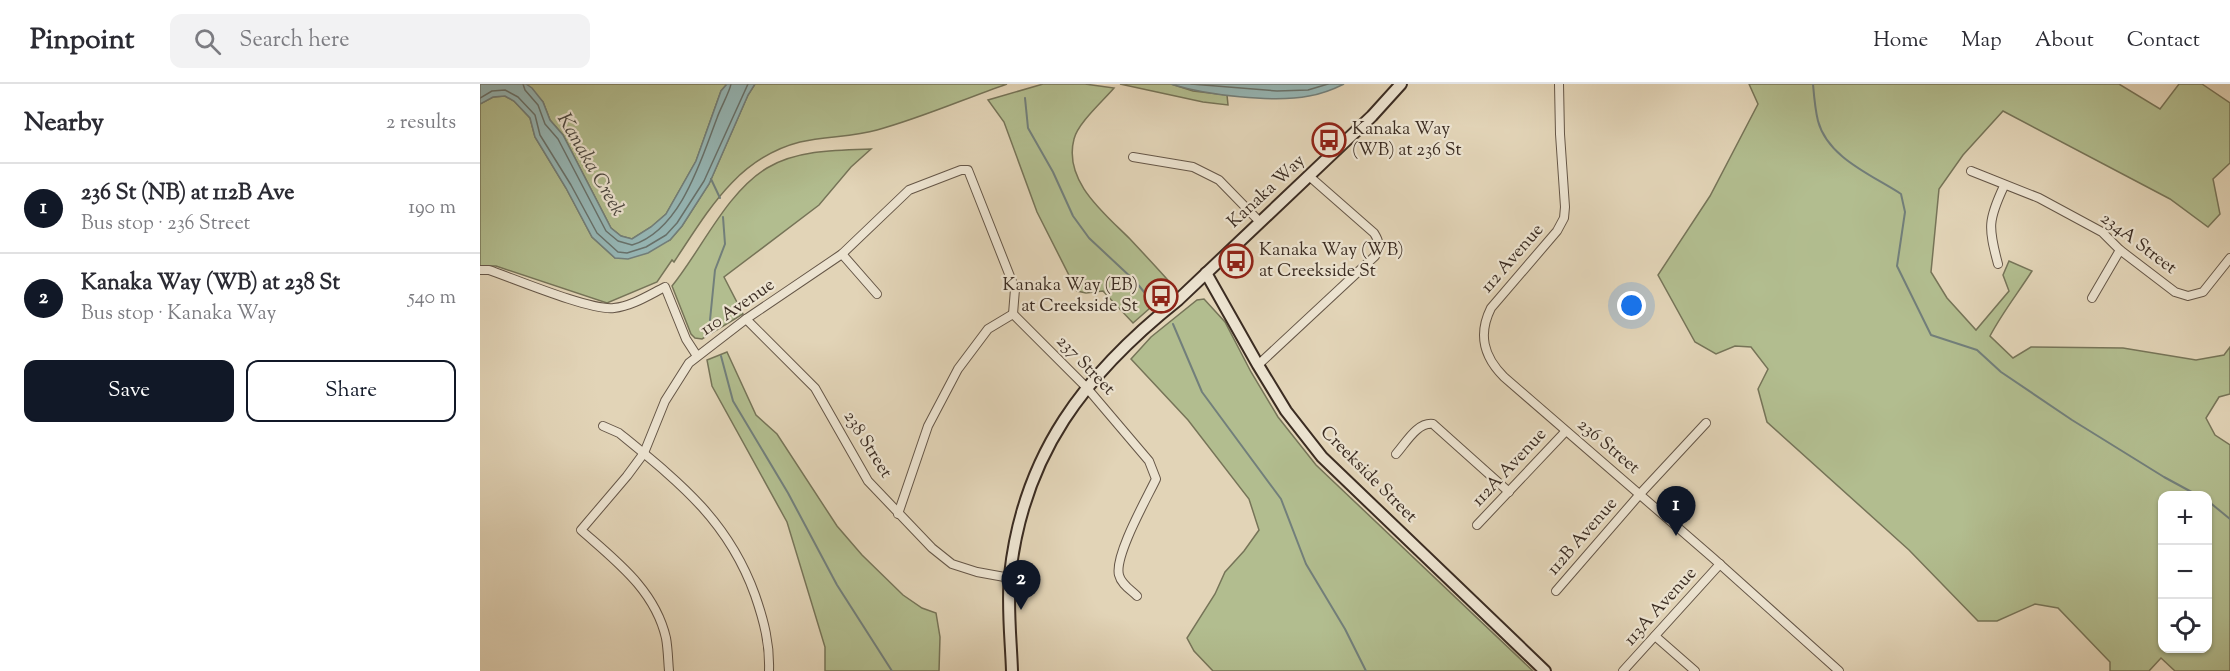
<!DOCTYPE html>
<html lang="en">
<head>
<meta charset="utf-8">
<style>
  body { margin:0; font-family:"Sorts Mill Goudy",serif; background:#f2f2f3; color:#2b2b33 }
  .controls { position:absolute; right:18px; bottom:18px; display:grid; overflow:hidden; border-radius:12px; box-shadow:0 2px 4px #0004 }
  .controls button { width:54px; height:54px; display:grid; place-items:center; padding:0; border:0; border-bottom:2px solid #e1e1e2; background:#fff; color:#2b2b33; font:30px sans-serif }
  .you { position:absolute; left:1152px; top:222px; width:21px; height:21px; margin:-15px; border:4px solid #fff; border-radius:50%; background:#1a73e8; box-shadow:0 0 0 9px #1a73e833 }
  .badge { display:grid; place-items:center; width:39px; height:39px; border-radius:50%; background:#111827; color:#fff; font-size:20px; font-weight:700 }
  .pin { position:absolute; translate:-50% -50px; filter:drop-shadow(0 2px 3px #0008) }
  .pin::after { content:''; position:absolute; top:32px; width:21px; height:18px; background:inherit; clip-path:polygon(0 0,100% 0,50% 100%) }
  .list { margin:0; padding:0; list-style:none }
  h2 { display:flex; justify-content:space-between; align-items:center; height:78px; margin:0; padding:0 24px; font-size:26px }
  h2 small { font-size:20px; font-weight:400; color:#7c7c81 }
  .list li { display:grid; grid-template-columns:39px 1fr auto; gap:18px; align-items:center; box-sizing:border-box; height:90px; padding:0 24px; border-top:2px solid #e1e1e2 }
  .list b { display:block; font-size:22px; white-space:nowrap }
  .list p { margin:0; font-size:20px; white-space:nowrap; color:#7c7c81 }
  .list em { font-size:20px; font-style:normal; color:#7c7c81 }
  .actions { display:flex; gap:12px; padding:18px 24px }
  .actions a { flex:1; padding:14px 0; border:2px solid #111827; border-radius:12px; text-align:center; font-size:21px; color:#111827 }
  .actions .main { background:#111827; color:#fff }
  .icon { flex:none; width:33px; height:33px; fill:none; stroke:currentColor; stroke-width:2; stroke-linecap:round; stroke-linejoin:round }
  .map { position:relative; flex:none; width:1750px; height:587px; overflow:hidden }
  header { display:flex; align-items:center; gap:36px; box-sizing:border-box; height:84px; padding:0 30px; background:#fff; border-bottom:2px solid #e1e1e2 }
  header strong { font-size:28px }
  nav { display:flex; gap:33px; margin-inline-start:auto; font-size:21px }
  .search { width:420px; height:54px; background:#f2f2f3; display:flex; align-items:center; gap:15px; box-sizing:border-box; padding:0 21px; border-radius:12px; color:#7c7c81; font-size:22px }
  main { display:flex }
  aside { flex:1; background:#fff }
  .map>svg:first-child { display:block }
  .green { fill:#b2bd8f; stroke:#767458; stroke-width:1.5; fill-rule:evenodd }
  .water { fill:#96b7b6; stroke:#727f7b; stroke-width:1.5 }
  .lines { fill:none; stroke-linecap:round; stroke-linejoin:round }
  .shore { stroke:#68726c; stroke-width:1.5 }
  .stream { stroke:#727f7b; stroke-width:2 }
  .street-casing { stroke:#655647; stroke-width:10 }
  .secondary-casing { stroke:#3b2c22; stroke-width:14 }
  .street { stroke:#ece3d0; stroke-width:8 }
  .secondary { stroke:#ece3d0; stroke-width:10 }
  .labels { text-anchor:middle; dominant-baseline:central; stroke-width:4.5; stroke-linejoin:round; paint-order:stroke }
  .poi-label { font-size:18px; fill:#3b2c22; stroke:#ece3d0; text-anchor:start }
  .street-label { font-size:18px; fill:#3b2c22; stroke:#ece3d0 }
  .water-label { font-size:20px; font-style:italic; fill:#4d4840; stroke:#ece3d0 }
</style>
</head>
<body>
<header>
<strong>Pinpoint</strong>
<div class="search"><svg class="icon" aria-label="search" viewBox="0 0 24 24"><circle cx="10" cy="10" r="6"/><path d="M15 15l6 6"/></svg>Search here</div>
<nav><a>Home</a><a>Map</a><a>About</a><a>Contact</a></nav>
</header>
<main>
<aside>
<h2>Nearby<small>2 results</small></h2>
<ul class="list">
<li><span class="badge">1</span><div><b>236 St (NB) at 112B Ave</b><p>Bus stop · 236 Street</p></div><em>190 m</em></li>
<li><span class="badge">2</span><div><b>Kanaka Way (WB) at 238 St</b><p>Bus stop · Kanaka Way</p></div><em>540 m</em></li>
</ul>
<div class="actions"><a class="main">Save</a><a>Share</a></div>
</aside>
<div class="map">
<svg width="1750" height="587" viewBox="0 0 1750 587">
  <rect width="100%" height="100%" fill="#e2d4b7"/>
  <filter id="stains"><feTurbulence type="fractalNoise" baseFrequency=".00333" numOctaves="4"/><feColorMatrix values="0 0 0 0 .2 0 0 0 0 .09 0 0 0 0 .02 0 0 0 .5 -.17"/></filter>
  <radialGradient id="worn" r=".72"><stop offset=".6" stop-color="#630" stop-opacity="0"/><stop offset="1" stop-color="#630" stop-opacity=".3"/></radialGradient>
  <g class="green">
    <path d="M46 0H247L241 7 216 77 186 130 171 143 152 155 141 152 131 144 83 51 70 36 63 18Z"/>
    <path d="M275 0H527C484 15 441 34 397 46 373 53 346 52 320 58 257 74 228 127 194 178L192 176 177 198 127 219 16 182H0V20L13 13 25 12 34 17 50 34 55 53 86 104 112 153 135 174 190 156 202 142 229 100 268 11Z"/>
    <path d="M563 0H605L634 4C623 17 598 39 594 55 583 97 624 129 650 155 665 171 680 187 694 203L653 239 623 207 606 209 597 207 557 128 524 38 508 16Z"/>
    <path d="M640 0H691L713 7 747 11 748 21 723 18Z"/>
    <path d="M1269 0H1639L1680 25 1699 0H1722L1750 19V79L1733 95 1740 130 1728 143 1690 115 1523 27 1483 71 1459 105 1451 188 1467 214 1496 246 1529 207 1523 191 1529 177 1552 187C1538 209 1522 229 1510 252L1533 274 1551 263 1643 264 1716 276 1744 271 1750 263V310L1739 313 1726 334 1735 351 1750 361V587H1695L1681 574 1669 587H1630V578L1578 524 1555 520 1517 537H1498L1429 466 1287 338 1278 305 1288 285 1271 263 1255 262 1236 270 1215 258 1178 191 1230 112 1278 20ZM1682 412H1728V564H1682Z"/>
    <path d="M391 65 371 83 339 121 244 193 263 230 222 255 215 254 211 250 192 202C222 165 246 109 287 84 317 66 357 66 391 65Z"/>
    <path d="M724 215 745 238 771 288 798 333 836 381 1053 587H733L714 567 707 554 735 510 745 488 764 467 779 446 769 415 708 336 651 275 671 253 717 216Z"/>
    <path d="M247 268 276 331 297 350 357 442 382 471 423 511 442 524 456 529 460 553 459 587H345V563L307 438 232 302 227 276Z"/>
  </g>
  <g class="water">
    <path d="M0 0H46L52 4 63 18 70 36 83 51 131 144 141 152 152 155 171 143 186 130 216 77 241 7 247 0H275L268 11 229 100 202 142 190 156 168 169 148 175 135 174 112 153 86 104 55 53 50 34 34 17 25 12 13 13 0 20Z"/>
    <path d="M691 0H864C854 5 841 10 829 12 794 19 725 11 691 0Z"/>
  </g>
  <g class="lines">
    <g class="shore">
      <path d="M43 0 45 6 58 21 65 40 78 55 126 147 138 157 152 161C201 146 221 76 237 34 240 25 250 7 251 0"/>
      <path d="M711 0 797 7 828 6 848 0"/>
      <path d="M0 14 12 7 25 6 38 13 55 31 60 51 91 101 117 149 138 168 147 169 166 163 186 151 197 139 224 97 268 0"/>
    </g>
    <g class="stream">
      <path d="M1333 0C1334 12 1335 25 1338 37 1348 74 1392 91 1421 110L1425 128 1417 182 1451 251 1497 266 1521 288 1592 336 1684 393 1719 412"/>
      <path d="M545 14 548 44 573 88 593 132 609 154 655 197 669 214"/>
      <path d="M231 95 240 114"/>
      <path d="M230 236 235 186 245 160 243 133"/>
      <path d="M693 240 722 308 801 415 826 480 865 545 886 587"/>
      <path d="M241 272 253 317 308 409 357 501 412 587"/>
      <path d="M1728 417 1750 435"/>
    </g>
    <g class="street-casing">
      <g id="street">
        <path d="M1079 0 1080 50 1085 123 1084 134 1077 147 1011 224C998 250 1003 272 1024 293L1233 474 1359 587"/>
        <path d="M653 73 713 83 739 96 779 137"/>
        <path d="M1491 87 1559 114 1622 148 1640 166 1695 208 1708 212 1723 208 1750 174"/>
        <path d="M362 170 397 210"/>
        <path d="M1518 180C1508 143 1508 136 1524 102"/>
        <path d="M0 186H9C35 195 111 227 134 224 152 222 169 211 185 203L206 255 217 272"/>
        <path d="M1612 214 1640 166"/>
        <path d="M533 230 607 304 669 377 676 395C667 414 634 472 639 491 641 500 651 506 657 512"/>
        <path d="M266 235 335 304 388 397 452 464 472 480 497 488 530 494"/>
        <path d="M778 281 895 172C901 163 899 157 894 149L829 92"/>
        <path d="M123 342 139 349C199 398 248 436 275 511 284 537 290 560 289 587"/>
        <path d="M916 370C926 359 937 338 953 340L1029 408"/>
        <path d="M418 430 448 342 478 285 508 245 533 230"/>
        <path d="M997 441 1085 348"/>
        <path d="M1076 507 1160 410 1226 339"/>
        <path d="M1175 552 1215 587"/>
        <path d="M189 587C188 576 188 565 186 554 175 506 136 477 101 446L147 392 164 369 185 317 209 279 266 235 362 170 429 106 481 86H488L535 205 533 230"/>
        <path d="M1143 587 1240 480"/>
      </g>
    </g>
    <g class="secondary-casing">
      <g id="secondary">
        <path d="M726 189 778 281 806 327 842 373 1065 587"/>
        <path d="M532 587C531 556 527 523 530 491 543 370 605 290 698 216L892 32 921 0"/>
      </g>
    </g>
    <use href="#street" class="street"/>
    <use href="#secondary" class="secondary"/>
  </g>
  <defs>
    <g id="bus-ring" transform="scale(1.725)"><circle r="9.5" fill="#ece3d0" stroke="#8f2418" stroke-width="1.5"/><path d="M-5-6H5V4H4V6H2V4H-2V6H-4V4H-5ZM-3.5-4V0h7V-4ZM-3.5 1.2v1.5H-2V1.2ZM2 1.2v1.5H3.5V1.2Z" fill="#8f2418"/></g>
  </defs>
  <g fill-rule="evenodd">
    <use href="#bus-ring" x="849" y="56"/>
    <use href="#bus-ring" x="756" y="177"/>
    <use href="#bus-ring" x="681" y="212"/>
  </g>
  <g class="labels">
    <g class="poi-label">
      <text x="872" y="46">Kanaka Way<tspan x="872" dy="21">(WB) at 236 St</tspan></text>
      <text x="779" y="167">Kanaka Way (WB)<tspan x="779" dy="21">at Creekside St</tspan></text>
      <text x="658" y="202" text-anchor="end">Kanaka Way (EB)<tspan x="658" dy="21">at Creekside St</tspan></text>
    </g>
    <g class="street-label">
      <text transform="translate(787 108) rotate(-43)">Kanaka Way</text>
      <text transform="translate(1658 160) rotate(37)">234A Street</text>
      <text transform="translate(1033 175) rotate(-49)">112 Avenue</text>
      <text transform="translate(258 224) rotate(-35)">110 Avenue</text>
      <text transform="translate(605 282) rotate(46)">237 Street</text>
      <text transform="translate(387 361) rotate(58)">238 Street</text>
      <text transform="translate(1128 363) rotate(40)">236 Street</text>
      <text transform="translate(1030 384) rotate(-47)">112A Avenue</text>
      <text transform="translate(888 391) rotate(45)">Creekside Street</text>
      <text transform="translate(1103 453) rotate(-49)">112B Avenue</text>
      <text transform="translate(1181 523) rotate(-48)">113A Avenue</text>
    </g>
    <g class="water-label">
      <text transform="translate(110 81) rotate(60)">Kanaka Creek</text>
    </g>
  </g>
  <rect width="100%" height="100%" filter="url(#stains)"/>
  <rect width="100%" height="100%" fill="url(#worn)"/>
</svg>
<div class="controls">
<button>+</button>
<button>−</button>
<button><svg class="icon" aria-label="locate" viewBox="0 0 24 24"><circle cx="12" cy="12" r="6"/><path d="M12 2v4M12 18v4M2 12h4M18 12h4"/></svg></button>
</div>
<div class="you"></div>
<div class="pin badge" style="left:1196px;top:452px">1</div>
<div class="pin badge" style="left:541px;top:526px">2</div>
</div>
</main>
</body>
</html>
